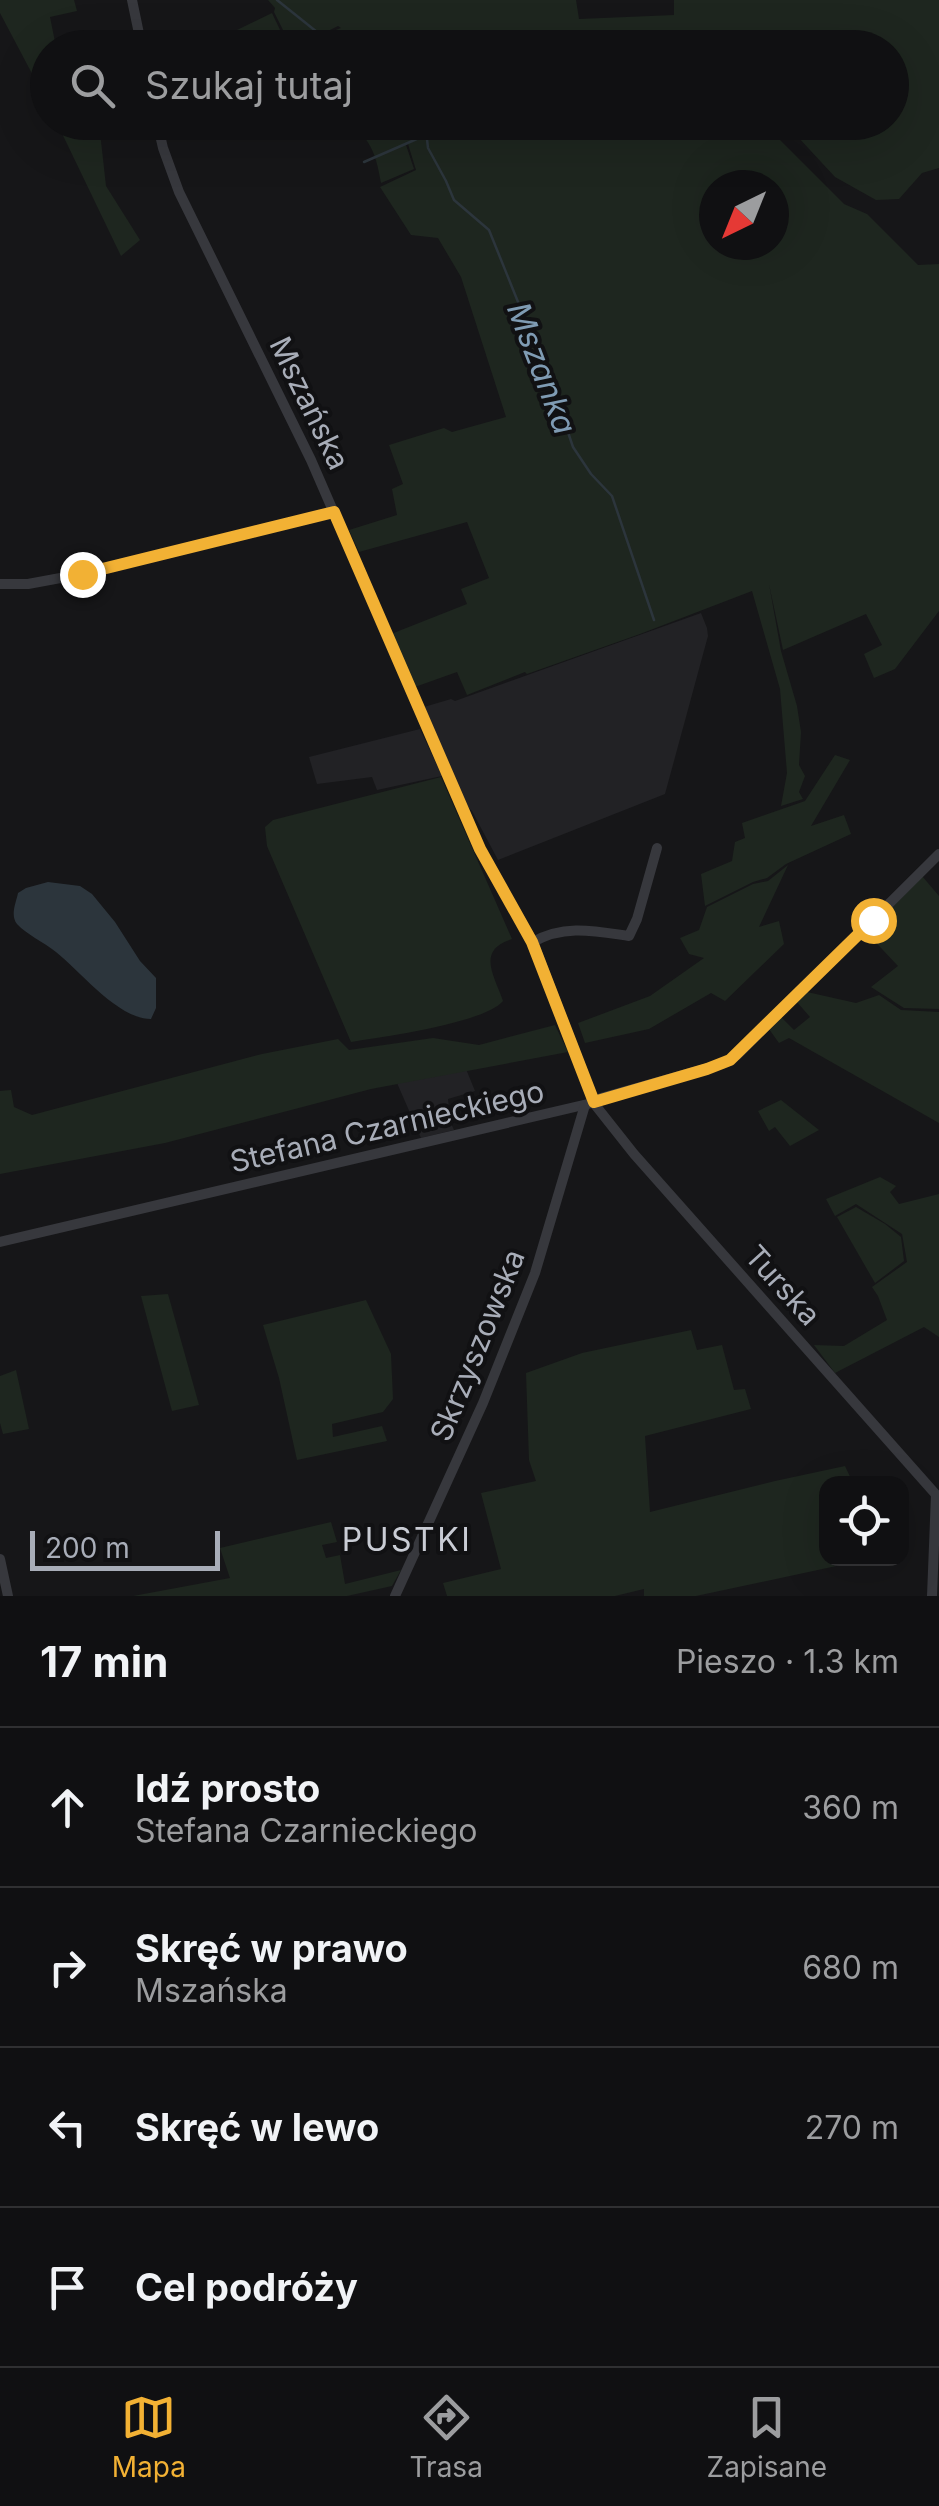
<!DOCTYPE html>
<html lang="pl">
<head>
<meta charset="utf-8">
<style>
  body { margin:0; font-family:Inter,sans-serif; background:#19191b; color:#f1f3f6 }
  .controls { position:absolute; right:30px; bottom:30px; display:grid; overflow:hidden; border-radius:20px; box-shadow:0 10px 40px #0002 }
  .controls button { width:90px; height:90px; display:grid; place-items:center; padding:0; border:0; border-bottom:2px solid #303032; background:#101012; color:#f1f3f6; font:50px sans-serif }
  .compass { position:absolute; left:699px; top:170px; width:90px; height:90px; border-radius:50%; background:#101012; box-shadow:0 10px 40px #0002; rotate:223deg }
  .scale { position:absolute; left:30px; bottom:25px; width:190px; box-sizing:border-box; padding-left:10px; border:5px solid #a8adb8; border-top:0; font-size:28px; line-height:35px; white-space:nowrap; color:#a8adb8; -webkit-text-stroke:8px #111113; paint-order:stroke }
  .stop { position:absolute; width:30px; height:30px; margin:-22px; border:8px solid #f2b134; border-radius:50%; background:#fff }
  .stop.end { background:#f2b134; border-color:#fff; box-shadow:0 2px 10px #0008 }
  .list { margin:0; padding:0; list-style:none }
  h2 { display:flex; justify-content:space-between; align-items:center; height:130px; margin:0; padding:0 40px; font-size:42px }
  h2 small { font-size:32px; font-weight:400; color:#9c9d9f }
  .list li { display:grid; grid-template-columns:65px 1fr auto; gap:30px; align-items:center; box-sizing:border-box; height:160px; padding:0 40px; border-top:2px solid #303032 }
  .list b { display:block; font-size:38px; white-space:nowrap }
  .list p { margin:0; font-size:32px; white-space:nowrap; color:#9c9d9f }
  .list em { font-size:32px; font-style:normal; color:#9c9d9f }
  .icon { flex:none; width:55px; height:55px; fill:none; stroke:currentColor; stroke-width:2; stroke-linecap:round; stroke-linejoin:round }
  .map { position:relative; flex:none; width:939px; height:1596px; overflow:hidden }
  .search { position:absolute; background:#101012; box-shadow:0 10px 40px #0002; left:30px; right:30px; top:30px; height:110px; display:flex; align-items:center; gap:25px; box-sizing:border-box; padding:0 35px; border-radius:55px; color:#9c9d9f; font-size:38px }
  .sheet { height:770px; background:#101012 }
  nav { display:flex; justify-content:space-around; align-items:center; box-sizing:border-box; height:140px; border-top:2px solid #303032; background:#101012; font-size:28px; color:#9c9d9f }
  nav a { display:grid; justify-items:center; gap:5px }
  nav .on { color:#f2b134 }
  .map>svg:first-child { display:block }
  .built { fill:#222225 }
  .green { fill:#1e261f; fill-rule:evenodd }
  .water { fill:#2c353c }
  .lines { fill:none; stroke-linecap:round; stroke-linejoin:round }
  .stream { stroke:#2c353c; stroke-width:2.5 }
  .minor { stroke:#37383d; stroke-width:10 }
  .route { stroke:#f2b134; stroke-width:12 }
  .labels { text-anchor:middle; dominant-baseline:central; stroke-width:8; stroke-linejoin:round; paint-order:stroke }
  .street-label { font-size:30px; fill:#a8adb8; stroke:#111113 }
  .water-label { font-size:32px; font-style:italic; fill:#7f9bb3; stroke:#111113 }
  .neighbourhood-label { font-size:32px; letter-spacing:2.5px; fill:#c9ccd4; stroke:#111113 }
</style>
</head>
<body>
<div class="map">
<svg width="939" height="1596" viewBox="0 0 939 1596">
  <rect width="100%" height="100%" fill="#161618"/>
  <g class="built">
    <path d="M701 613 707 628 708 636 665 794 498 860 472 811 466 805 424 707 451 699 455 701Z"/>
    <path d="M420 729 442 776 377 790 372 777 317 784 309 757Z"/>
    <path d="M466 1069 475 1091 448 1099 449 1108 445 1110 454 1130 421 1138 397 1083Z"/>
  </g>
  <g class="green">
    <path d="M0 0H74L77 11 50 17 56 47 48 48 47 102 0 13Z"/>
    <path d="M268 0H576L579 19 674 15V0H939V168L922 173 899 199 876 200 835 177 785 123 892 122V48H445L447 42 443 40 440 47H341L325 34 341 28 338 26 308 41 322 37 334 47H205L204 46 272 13 281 32 302 45 284 32 274 12 275 8Z"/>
    <path d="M57 123H99L106 186 140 240 121 256Z"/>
    <path d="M349 123H423L424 133 412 142 429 136 426 123H763L844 204 867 214 918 265 939 264V611L895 669 874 678 864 654 882 645 866 614 783 650 769 584 781 651 797 706 801 732 799 765 805 776 799 792 803 799 781 806 787 773 780 689 752 591 640 634 527 674 525 672 467 695 457 672 412 688 391 634 467 604 461 589 489 578 467 522 359 552 349 530 397 515 392 489 403 484 389 445 444 428 452 432 506 417 461 277 438 238 411 235 380 187 416 170 408 144 406 145 414 169 381 183C378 168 376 154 367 141 362 134 354 129 349 123ZM714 185H774V245H714Z"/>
    <path d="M835 755 850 760 811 826 844 815 851 834 786 864 767 878 753 882 705 906 701 874 732 861 735 842 745 838 742 823 805 801Z"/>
    <path d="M441 777 512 939C476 950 494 975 503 1001 485 1023 382 1037 351 1042L267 846 265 827 273 820Z"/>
    <path d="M788 865 759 927 779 921 784 944 725 1001 711 993 649 1029 585 1043 578 1023 650 996 704 958 689 954 680 938 699 930 707 907 753 884 768 881Z"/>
    <path d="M922 876 939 896V1009L904 1008 871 987 898 966 866 932Z"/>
    <path d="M807 992 856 1003 879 995 901 1010 939 1012V1123L789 1038 779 1043 769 1029 780 1016 794 1030 810 1017 797 1002Z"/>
    <path d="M555 1025 568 1052 371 1089 165 1143 0 1174V1091L11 1090 14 1107 32 1115 262 1054 338 1039 349 1050 433 1038 479 1045Z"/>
    <path d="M781 1100 819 1130 790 1146 775 1127 769 1131 758 1111Z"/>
    <path d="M880 1177 896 1186 890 1192 899 1204 939 1194V1337L924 1327 835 1373 814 1345 844 1346 887 1320 878 1296 872 1287 907 1262 902 1234 856 1204 835 1216 826 1199Z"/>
    <path d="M856 1207 885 1224 901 1237 904 1261 875 1283 837 1217Z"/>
    <path d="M168 1294 199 1405 172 1411 141 1296Z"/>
    <path d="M366 1300 391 1354 393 1399 383 1412 332 1424 333 1437 382 1426 387 1441 297 1460 279 1378 263 1325Z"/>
    <path d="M691 1330 697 1350 722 1345 734 1390 745 1389 751 1409 645 1436 650 1512 775 1481 845 1466 853 1483 826 1484V1558L869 1559 696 1596H644V1589L615 1596H447L443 1583 501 1569 481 1493 536 1481 529 1460 526 1373 582 1353Z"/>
    <path d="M16 1370 29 1429 3 1434 0 1423V1376Z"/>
    <path d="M331 1522 337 1542 322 1545 326 1558 340 1555 345 1584 401 1570 392 1586 347 1596H133L230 1578 220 1548Z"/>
  </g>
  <path class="water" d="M48 882 80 886 92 894 115 922 140 961 156 978V1008L151 1019C118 1019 81 972 56 952 44 942 27 935 17 924 10 915 16 903 18 893L26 888Z"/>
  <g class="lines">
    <g class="stream">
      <path d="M277 0 337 48"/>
      <path d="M425 122 428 148 446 181 454 200 489 230 554 391 573 447 591 474 612 496 654 620"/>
      <path d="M364 162 426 135"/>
    </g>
    <g class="minor">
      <path d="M132 0 142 48"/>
      <path d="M157 122 163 148 179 192 311 460 480 849 533 942 596 1106 634 1154 939 1498"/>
      <path d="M0 584H28L82 574 334 512"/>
      <path d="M533 942C564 924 595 931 629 936L637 919 657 848"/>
      <path d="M0 1242 592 1103 601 1098 722 1064 737 1055 939 854"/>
      <path d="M0 1559 8 1596"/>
      <path d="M395 1596 483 1403 535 1273 585 1105"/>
      <path d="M932 1596 936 1495"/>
    </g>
  </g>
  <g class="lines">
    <path class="route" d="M82 574 334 512 480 849 532 942 594 1102 707 1069 730 1060 873 920"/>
  </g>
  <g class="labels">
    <g class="street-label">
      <text transform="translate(310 403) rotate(64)">Mszańska</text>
      <text transform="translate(387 1126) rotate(-13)">Stefana Czarnieckiego</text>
      <text transform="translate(783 1285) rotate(48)">Turska</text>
      <text transform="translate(477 1345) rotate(-68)">Skrzyszowska</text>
    </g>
    <g class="water-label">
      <text transform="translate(542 368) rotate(69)">Mszanka</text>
    </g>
    <g class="neighbourhood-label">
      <text x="407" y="1539">PUSTKI</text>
    </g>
  </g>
</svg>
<div class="controls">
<button><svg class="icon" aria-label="locate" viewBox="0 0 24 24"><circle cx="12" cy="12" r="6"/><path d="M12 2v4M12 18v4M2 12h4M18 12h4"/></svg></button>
</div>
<svg class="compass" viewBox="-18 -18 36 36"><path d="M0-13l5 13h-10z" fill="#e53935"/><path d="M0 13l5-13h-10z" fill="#9c9d9f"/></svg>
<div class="scale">200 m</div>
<div class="stop" style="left:873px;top:920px"></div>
<div class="stop end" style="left:82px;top:574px"></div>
<div class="search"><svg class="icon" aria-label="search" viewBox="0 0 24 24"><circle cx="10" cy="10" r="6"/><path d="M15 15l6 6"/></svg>Szukaj tutaj</div>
</div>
<section class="sheet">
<h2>17 min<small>Pieszo · 1.3 km</small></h2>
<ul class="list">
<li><svg class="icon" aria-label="ahead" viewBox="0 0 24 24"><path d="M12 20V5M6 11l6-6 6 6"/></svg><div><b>Idź prosto</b><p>Stefana Czarnieckiego</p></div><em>360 m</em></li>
<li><svg class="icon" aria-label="right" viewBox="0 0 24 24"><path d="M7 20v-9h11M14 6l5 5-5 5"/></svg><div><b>Skręć w prawo</b><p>Mszańska</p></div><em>680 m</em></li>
<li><svg class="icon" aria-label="left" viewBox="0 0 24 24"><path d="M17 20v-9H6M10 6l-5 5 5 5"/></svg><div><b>Skręć w lewo</b></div><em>270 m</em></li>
<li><svg class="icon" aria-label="arrive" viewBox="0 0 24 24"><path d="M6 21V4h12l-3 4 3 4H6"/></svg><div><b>Cel podróży</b></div></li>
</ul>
</section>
<nav>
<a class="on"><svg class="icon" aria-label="map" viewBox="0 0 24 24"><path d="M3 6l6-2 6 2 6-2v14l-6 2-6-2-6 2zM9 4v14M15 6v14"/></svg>Mapa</a>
<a><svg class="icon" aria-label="directions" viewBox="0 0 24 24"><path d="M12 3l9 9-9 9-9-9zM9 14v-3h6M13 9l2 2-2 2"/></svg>Trasa</a>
<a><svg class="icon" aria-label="saved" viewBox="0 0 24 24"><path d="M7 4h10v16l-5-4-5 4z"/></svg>Zapisane</a>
</nav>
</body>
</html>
